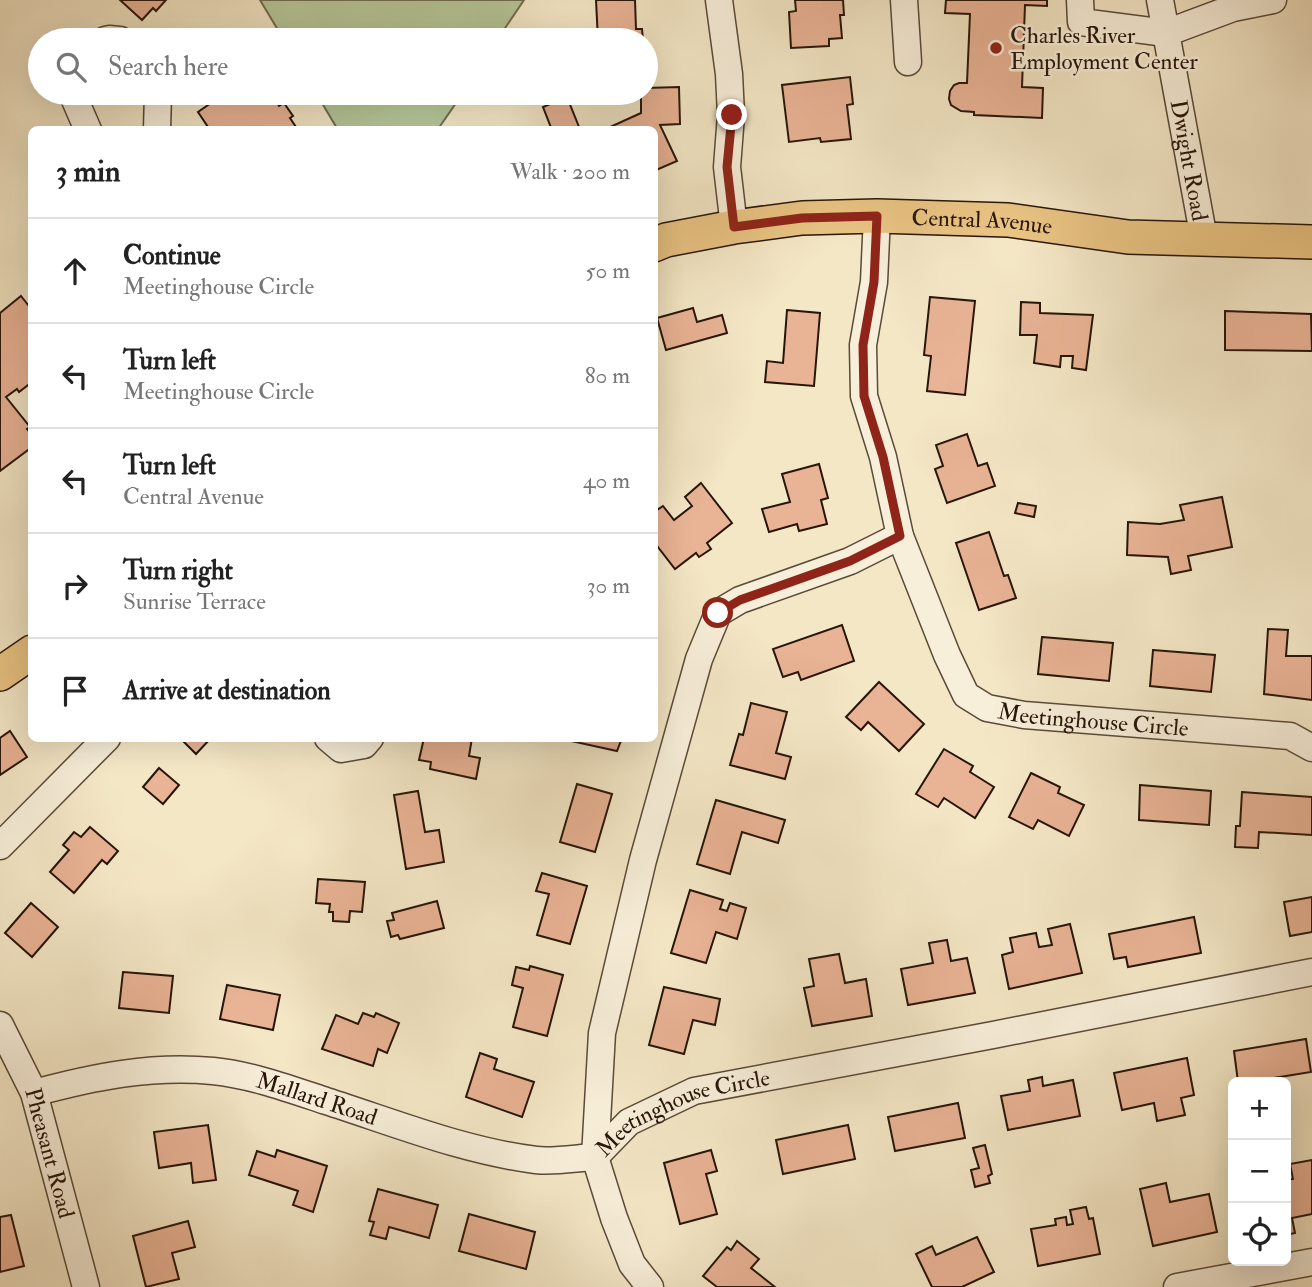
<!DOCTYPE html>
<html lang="en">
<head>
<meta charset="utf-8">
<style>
  body { margin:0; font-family:"IM FELL Double Pica",serif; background:#f6f6f6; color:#222 }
  .controls { position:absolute; right:21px; bottom:21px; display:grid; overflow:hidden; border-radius:10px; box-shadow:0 7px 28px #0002 }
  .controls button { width:63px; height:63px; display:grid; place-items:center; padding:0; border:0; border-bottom:2px solid #e0e0e0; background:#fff; color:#222; font:35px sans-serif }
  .stop { position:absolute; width:21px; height:21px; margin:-16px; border:5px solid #8f2418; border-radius:50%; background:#fff }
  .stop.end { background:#8f2418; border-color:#fff; box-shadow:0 2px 7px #0008 }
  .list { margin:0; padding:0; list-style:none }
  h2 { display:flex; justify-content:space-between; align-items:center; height:91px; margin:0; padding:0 28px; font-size:30px }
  h2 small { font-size:23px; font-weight:400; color:#767676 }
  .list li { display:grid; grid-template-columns:46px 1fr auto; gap:21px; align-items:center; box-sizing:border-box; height:105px; padding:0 28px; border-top:2px solid #e0e0e0 }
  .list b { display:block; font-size:26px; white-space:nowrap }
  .list p { margin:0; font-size:23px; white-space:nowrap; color:#767676 }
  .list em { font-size:23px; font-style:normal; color:#767676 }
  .icon { flex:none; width:38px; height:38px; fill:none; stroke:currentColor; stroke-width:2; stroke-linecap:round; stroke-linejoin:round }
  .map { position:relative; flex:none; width:1312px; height:1287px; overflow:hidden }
  .search { position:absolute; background:#fff; box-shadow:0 7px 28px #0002; left:28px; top:28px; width:630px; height:77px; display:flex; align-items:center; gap:18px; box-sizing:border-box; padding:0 24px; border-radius:38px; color:#767676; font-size:26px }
  .panel { position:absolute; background:#fff; box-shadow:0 7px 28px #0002; left:28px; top:126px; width:630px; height:616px; border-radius:10px }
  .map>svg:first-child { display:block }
  .green { fill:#b6c799; stroke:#6e6e51; stroke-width:2 }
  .building { fill:#e9b395; stroke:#271509; stroke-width:2 }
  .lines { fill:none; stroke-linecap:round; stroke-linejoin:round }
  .minor-casing { stroke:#5a4a38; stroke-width:29 }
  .major-casing { stroke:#271509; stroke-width:36 }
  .minor { stroke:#f8efda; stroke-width:26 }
  .major { stroke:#eac483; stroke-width:33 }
  .route { stroke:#8f2418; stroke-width:9 }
  .poi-dot { fill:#8f2418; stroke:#f8efda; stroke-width:2.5 }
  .labels { text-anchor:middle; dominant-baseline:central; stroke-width:5; stroke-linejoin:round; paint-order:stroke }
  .poi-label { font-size:23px; fill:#271509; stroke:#f8efda; text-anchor:start }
  .street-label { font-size:23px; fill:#271509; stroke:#f8efda }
</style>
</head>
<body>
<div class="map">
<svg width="1312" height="1287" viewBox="0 0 1312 1287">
  <rect width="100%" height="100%" fill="#f4e7c6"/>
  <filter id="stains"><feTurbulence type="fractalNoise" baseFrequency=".00286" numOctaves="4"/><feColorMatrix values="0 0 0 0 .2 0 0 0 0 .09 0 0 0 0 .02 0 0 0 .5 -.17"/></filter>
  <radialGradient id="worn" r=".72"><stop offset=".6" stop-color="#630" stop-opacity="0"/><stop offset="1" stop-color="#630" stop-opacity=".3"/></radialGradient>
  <g class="green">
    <path d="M260 0H524L497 40H284Z"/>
    <path d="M316 93H463L438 129 338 130Z"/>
  </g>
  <g class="building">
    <path d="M120 0H166L156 11 153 8 142 20Z"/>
    <path d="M596 0H635L636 29H642L643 40H598Z"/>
    <path d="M795 0H843L844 15H840L842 38 829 39V46L791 48 789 12 796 11Z"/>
    <path d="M946 0H1047V6L1025 5 1022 87 1043 88 1042 118 974 115V112L961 111 951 105 949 99 950 91 954 85 959 83H967L970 14 945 13Z"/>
    <path d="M850 77 853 104 847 105 851 139 821 142 820 138 789 142 782 85Z"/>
    <path d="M679 87 680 124 660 125 677 161 654 171V130H611L610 127 641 113V93H646V88Z"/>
    <path d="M213 93H263L266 97 271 94 279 106 284 103 293 116 290 118 298 130H210L198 112 211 103 208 97Z"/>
    <path d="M567 97 579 127 571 130H552L543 107Z"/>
    <path d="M21 296 32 310V382L19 392 17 389 6 397 30 427 27 429 32 435V447L0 471V313Z"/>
    <path d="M930 297 975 301 965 395 927 391 931 356 924 355Z"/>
    <path d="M1021 302 1040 303V313L1093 315 1086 370 1072 368 1073 356H1061L1060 367 1034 363 1037 335H1020Z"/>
    <path d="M693 308 697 322 722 315 727 333 666 350 657 318Z"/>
    <path d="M787 310 820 313 814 386 765 382 767 361 783 363Z"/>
    <path d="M1225 311 1311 314 1312 351 1225 350Z"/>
    <path d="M967 434 978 466 987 463 995 486 947 503 935 469 943 466 936 445Z"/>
    <path d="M819 464 828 498 821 500 827 524 799 531 797 524 769 532 762 509 790 502 782 474Z"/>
    <path d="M701 483 732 523 707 543 711 549 699 557 696 553 675 569 654 542V512L663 506 674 520 692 506 685 497Z"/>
    <path d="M1222 497 1232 547 1188 556 1191 570 1171 574 1168 557 1127 555 1128 522 1160 524 1184 520 1180 505Z"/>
    <path d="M1018 503 1036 506 1034 517 1015 513Z"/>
    <path d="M989 532 1004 576 1008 575 1016 598 979 610 956 543Z"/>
    <path d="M842 625 854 661 801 680 798 672 783 677 773 649Z"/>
    <path d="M1268 629 1288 630 1286 656H1312V700L1264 694Z"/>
    <path d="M1042 637 1113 643 1109 681 1038 674Z"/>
    <path d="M1153 650 1215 655 1211 692 1150 686Z"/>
    <path d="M879 682 924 724 899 751 868 722 861 730 846 717Z"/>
    <path d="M751 703 787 712 776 753 791 757 785 779 730 765 739 734 743 735Z"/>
    <path d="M10 731 27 757 0 775V738Z"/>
    <path d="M180 738H211L196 754Z"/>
    <path d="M424 738H472L469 756 480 758 476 779 430 769 431 762 419 760Z"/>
    <path d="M571 738H622L617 751 571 741Z"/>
    <path d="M944 749 973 766 970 772 994 787 975 818 944 798 938 807 916 794Z"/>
    <path d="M159 768 179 785 163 804 143 787Z"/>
    <path d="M1031 773 1060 787 1058 793 1084 805 1069 836 1038 820 1033 829 1009 817Z"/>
    <path d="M577 784 612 794 595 852 560 842Z"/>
    <path d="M1140 785 1211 791 1209 825 1139 820Z"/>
    <path d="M418 791 425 832 439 830 444 862 406 869 394 795Z"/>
    <path d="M1242 792 1312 797V835L1259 832 1258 848 1235 847 1236 826H1240Z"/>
    <path d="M716 800 785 820 778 843 742 832 730 874 697 864Z"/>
    <path d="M90 827 118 851 107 864 102 860 74 893 50 872 69 850 63 845 74 832 81 837Z"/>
    <path d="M542 873 587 886 570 944 537 935 549 894 536 891Z"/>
    <path d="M318 879 365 882 362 912 350 911 349 922 333 921V912H329L330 904 316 903Z"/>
    <path d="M690 890 723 900 720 909 727 911 730 903 746 908 737 939 716 932 706 963 671 953Z"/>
    <path d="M1312 897V932L1290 936 1284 902Z"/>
    <path d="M437 901 444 928 400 939 398 935 391 937 387 921 394 920 392 913Z"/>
    <path d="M31 903 58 927 32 957 5 933Z"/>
    <path d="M1194 917 1201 953 1128 967 1126 957 1114 959 1109 934Z"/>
    <path d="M1070 924 1082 973 1009 989 1002 955 1013 952 1010 938 1036 933 1039 947 1052 945 1048 929Z"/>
    <path d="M947 940 951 961 967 958 975 993 908 1005 901 969 933 963 929 943Z"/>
    <path d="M839 954 845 983 866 979 872 1016 812 1026 804 988 814 986 809 959Z"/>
    <path d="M530 966 563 975 547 1036 513 1027 523 988 512 985 516 967 529 970Z"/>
    <path d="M123 972 173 976 169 1013 119 1008Z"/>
    <path d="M227 985 280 995 273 1030 220 1019Z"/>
    <path d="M664 987 720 999 715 1025 693 1020 684 1054 649 1045Z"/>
    <path d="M363 1013 374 1017 376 1013 399 1023 387 1053 378 1049 373 1066 322 1049 336 1015 358 1024Z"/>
    <path d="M1306 1039 1311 1072 1249 1082H1238L1234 1051Z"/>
    <path d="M480 1053 497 1059 494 1069 534 1082 522 1117 466 1097Z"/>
    <path d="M1187 1058 1194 1095 1181 1098 1185 1115 1157 1121 1154 1103 1122 1110 1114 1073Z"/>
    <path d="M1042 1077 1043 1086 1073 1080 1080 1116 1008 1130 1001 1096 1030 1091 1028 1080Z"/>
    <path d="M958 1103 965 1138 895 1151 888 1117Z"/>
    <path d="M208 1125 216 1180 193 1183 191 1163 159 1168 154 1132Z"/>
    <path d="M848 1125 855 1159 783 1174 776 1140Z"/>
    <path d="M985 1145 992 1174 988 1176 990 1183 975 1187 971 1170 979 1168 973 1148Z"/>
    <path d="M277 1150 327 1166 313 1212 293 1205 298 1191 249 1175 257 1151 275 1157Z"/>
    <path d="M711 1150 717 1171 706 1174 717 1214 680 1224 664 1163Z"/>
    <path d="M1312 1160V1214L1292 1218 1295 1233 1286 1235V1180L1293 1179 1290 1164Z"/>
    <path d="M1166 1183 1170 1202 1209 1194 1217 1232 1153 1246 1140 1189Z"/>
    <path d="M378 1189 438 1205 429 1238 389 1227 386 1239 370 1235 374 1222 369 1221Z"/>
    <path d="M1086 1207 1089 1219 1093 1218 1100 1254 1038 1266 1031 1229 1056 1225 1055 1219 1066 1217 1067 1225 1073 1224 1070 1210Z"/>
    <path d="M469 1214 535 1232 526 1269 459 1251Z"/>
    <path d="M11 1215 24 1266 0 1272V1217Z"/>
    <path d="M188 1221 195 1247 172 1253 179 1279 146 1287 133 1236Z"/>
    <path d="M977 1237 994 1272 962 1287H932L916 1254 932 1246 936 1255Z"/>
    <path d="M737 1241 759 1259 751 1268 775 1287H717L703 1276 727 1247 731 1250Z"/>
  </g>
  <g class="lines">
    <g class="minor-casing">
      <g id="minor">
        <path d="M719 0 729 74 731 115 727 167 734 227"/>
        <path d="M904 0 908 62"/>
        <path d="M1080 0 1081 22 1166 33 1233 8 1273 0"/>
        <path id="s1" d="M1160 0 1204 239"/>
        <path d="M105 40 109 39 120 40"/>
        <path d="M72 93 88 130"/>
        <path d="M157 130 158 93"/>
        <path id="s2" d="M900 536 947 655 966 695 987 708 1024 715 1290 736 1312 748"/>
        <path d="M328 738 341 749 364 745 370 738"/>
        <path d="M0 846 107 738"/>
        <path id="s3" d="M0 1025 34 1093 86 1287"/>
        <path id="s4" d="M34 1093C93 1077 152 1065 213 1071 252 1075 290 1089 326 1101 395 1123 464 1151 536 1160 555 1162 576 1158 595 1157"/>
        <path id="s5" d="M595 1157 629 1122 694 1091 993 1035 1312 972"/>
        <path d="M650 1287 632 1264 614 1218 595 1157 602 1033 643 860 699 659 718 613 740 600 850 561 900 536 883 457 864 396 863 345 874 282 877 216"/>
        <path d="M1177 1287 1312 1262"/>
      </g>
    </g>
    <g class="major-casing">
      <g id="major">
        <path id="s6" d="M654 245 666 240 734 227 802 218 877 216 1008 220 1128 237 1312 242"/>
        <path d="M0 674 32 652"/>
      </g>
    </g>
    <use href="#minor" class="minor"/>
    <use href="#major" class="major"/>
  </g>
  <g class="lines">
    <path class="route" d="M718 613 740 600 850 561 900 536 883 457 864 396 863 345 874 282 877 216 802 218 734 227 727 167 732 115"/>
  </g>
  <circle class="poi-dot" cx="996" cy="48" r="7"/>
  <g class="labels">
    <g class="poi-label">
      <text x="1010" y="35">Charles River<tspan x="1010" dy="26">Employment Center</tspan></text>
    </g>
    <g class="street-label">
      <text stroke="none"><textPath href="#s1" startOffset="163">Dwight Road</textPath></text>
      <text stroke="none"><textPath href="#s6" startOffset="331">Central Avenue</textPath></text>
      <text stroke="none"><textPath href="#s2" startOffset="304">Meetinghouse Circle</textPath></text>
      <text stroke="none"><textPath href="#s4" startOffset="289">Mallard Road</textPath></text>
      <text stroke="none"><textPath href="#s5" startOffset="102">Meetinghouse Circle</textPath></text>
      <text stroke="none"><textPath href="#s3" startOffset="138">Pheasant Road</textPath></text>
    </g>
  </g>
  <rect width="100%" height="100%" filter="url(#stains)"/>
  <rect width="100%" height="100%" fill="url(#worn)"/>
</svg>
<div class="controls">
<button>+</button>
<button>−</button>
<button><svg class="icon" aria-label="locate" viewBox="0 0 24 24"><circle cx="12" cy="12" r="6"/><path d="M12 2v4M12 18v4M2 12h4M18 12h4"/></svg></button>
</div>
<div class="stop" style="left:718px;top:613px"></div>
<div class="stop end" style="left:732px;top:115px"></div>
<div class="search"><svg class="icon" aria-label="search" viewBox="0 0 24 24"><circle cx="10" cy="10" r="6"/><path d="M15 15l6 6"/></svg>Search here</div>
<section class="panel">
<h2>3 min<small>Walk · 200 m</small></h2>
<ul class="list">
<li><svg class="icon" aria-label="ahead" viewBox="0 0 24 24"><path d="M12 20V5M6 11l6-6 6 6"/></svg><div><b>Continue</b><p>Meetinghouse Circle</p></div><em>50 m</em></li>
<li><svg class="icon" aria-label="left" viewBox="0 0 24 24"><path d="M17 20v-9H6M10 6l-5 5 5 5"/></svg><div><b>Turn left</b><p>Meetinghouse Circle</p></div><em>80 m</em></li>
<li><svg class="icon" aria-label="left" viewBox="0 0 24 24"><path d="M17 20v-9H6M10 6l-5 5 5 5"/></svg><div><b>Turn left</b><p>Central Avenue</p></div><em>40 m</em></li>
<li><svg class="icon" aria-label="right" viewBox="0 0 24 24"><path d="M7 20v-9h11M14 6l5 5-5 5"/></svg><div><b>Turn right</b><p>Sunrise Terrace</p></div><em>30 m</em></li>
<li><svg class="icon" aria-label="arrive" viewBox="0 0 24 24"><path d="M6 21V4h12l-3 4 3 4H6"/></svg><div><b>Arrive at destination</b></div></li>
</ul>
</section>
</div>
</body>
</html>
